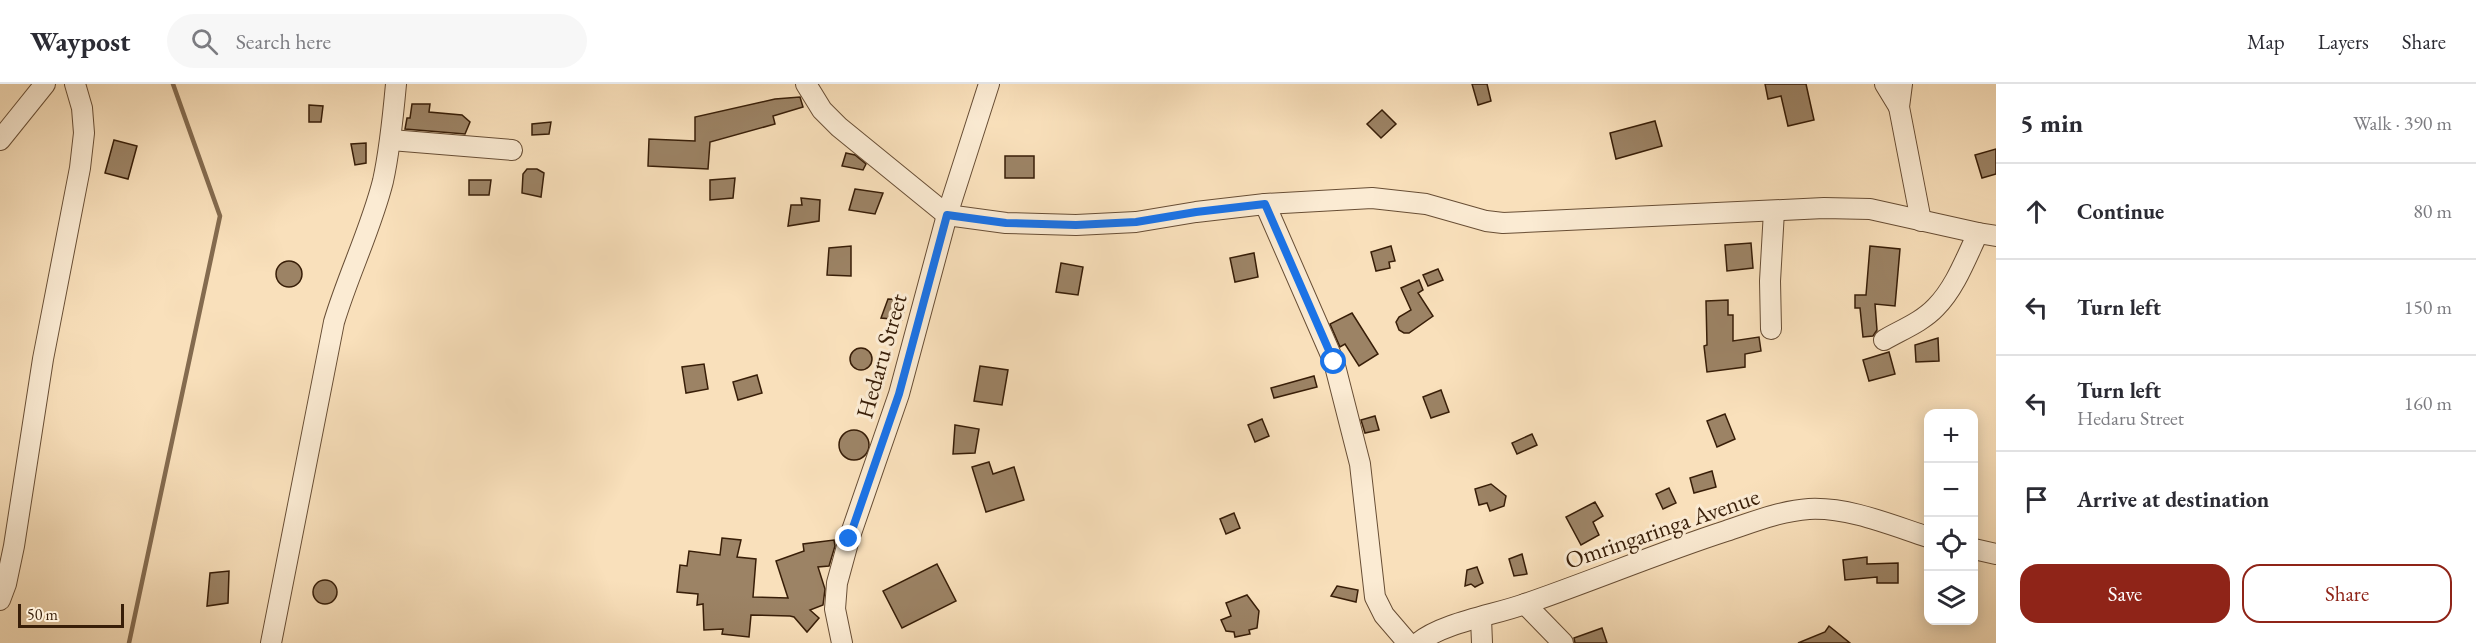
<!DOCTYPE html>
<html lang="en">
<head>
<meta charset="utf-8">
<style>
  body { margin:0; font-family:"EB Garamond",serif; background:#f7f7f7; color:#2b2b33 }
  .controls { position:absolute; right:18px; bottom:18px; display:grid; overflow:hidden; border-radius:12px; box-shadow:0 3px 15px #0003 }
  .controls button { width:54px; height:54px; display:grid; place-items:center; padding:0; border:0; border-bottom:2px solid #e1e1e2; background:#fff; color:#2b2b33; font:30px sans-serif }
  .scale { position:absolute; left:18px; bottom:15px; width:106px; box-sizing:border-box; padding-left:6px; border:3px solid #381e08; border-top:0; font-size:16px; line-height:21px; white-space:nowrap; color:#381e08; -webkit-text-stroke:4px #fbebd3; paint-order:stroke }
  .stop { position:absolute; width:18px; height:18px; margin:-14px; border:4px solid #1a73e8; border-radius:50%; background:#fff }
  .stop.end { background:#1a73e8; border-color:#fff; box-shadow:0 2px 6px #0008 }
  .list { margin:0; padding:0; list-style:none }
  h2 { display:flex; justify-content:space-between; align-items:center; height:78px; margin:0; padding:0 24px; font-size:26px }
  h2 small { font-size:20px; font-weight:400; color:#7c7c81 }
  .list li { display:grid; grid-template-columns:39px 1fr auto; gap:18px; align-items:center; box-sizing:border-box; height:96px; padding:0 24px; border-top:2px solid #e1e1e2 }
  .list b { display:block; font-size:22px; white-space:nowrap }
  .list p { margin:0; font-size:20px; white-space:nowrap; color:#7c7c81 }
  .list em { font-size:20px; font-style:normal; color:#7c7c81 }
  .actions { display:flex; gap:12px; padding:18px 24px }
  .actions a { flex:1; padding:14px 0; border:2px solid #8f2418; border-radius:18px; text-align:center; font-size:21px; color:#8f2418 }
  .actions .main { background:#8f2418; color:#fff }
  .icon { flex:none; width:33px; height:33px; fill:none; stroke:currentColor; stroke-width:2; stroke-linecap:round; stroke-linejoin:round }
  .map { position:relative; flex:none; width:1996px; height:559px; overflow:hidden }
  header { display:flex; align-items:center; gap:36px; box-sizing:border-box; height:84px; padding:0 30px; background:#fff; border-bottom:2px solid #e1e1e2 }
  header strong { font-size:28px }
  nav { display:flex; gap:33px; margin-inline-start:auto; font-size:21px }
  .search { width:420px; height:54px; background:#f7f7f7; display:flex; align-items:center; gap:15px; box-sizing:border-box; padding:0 21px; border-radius:33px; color:#7c7c81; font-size:22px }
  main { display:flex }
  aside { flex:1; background:#fff }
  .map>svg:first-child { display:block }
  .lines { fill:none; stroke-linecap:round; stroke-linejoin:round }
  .stream { stroke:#846b4f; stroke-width:4.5 }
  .building { fill:#9c8365; stroke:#381e08; stroke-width:1.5 }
  .minor-casing { stroke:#684e35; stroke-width:22 }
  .minor { stroke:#fbebd3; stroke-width:20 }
  .route { stroke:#1a73e8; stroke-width:8 }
  .labels { text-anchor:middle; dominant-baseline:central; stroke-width:6; stroke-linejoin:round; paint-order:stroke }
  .street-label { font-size:24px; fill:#381e08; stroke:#fbebd3 }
</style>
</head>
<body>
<header>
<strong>Waypost</strong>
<div class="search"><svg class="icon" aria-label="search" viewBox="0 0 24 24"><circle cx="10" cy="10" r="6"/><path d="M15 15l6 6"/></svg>Search here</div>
<nav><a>Map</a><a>Layers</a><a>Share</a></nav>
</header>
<main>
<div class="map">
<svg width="1996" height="559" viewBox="0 0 1996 559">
  <rect width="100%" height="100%" fill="#f9e0bb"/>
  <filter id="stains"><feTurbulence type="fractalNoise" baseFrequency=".00333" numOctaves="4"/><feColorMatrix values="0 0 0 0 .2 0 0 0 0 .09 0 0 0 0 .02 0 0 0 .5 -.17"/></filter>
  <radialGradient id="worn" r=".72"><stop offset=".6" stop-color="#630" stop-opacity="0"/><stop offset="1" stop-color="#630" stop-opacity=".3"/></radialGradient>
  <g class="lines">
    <path class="stream" d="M129 559 220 132 173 0"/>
  </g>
  <g class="building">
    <path d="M1472 0H1487L1491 17 1478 21Z"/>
    <path d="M1765 0H1806L1814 36 1788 42 1781 12 1768 15Z"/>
    <path d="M800 13 803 23 773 32 775 40 710 58 708 85 648 82 649 55 695 57V33L775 15Z"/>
    <path d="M412 20H430L429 28 462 31 470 38 465 50 405 45 407 34H410Z"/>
    <path d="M309 21 323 22 321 38H309Z"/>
    <path d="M1382 26 1396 40 1381 54 1367 40Z"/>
    <path d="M1655 37 1662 62 1616 75 1610 49Z"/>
    <path d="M551 38 549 50 532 51V40Z"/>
    <path d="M114 56 137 62 128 95 105 89Z"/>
    <path d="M366 59V79L355 81 351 60Z"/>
    <path d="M1996 65V90L1982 94 1975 71Z"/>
    <path d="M846 69 855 71 866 80 863 86 842 82Z"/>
    <rect x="1005" y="72" width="29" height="22"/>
    <path d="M527 85H537L544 89 541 113 522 109 523 90Z"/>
    <path d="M735 94 733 114 710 116V96Z"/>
    <path d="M469 96H491L489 111H469Z"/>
    <path d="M855 105 883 109 875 130 849 126Z"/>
    <path d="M801 114 820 116 819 137 788 142 791 121H802Z"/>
    <path d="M1751 159 1753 184 1727 187 1725 161Z"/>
    <path d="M851 162V192L827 191 829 164Z"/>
    <path d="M1391 162 1395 177 1389 178 1390 184 1376 187 1371 168Z"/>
    <path d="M1870 162 1900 165 1895 222 1875 220 1877 246 1873 252 1863 253 1860 224H1855V211H1866Z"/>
    <path d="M1254 169 1258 193 1235 198 1230 174Z"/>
    <circle cx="289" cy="190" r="13"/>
    <path d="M1061 179 1083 183 1078 211 1056 208Z"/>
    <path d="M1438 185 1443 196 1428 202 1423 191Z"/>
    <path d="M1419 196 1423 206 1418 209 1433 232 1409 249H1404L1399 246 1396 238 1399 233 1411 226 1401 204Z"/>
    <path d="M888 215 906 216 902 236 881 234Z"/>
    <path d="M1728 216V231H1733V257L1759 253 1761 267 1745 270V283L1707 288 1704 262 1707 261 1706 217Z"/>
    <path d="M1352 229 1378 270 1359 282 1345 260 1340 263 1330 240Z"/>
    <path d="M1938 254 1939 277 1916 278 1915 261Z"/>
    <circle cx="861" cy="275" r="11"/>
    <path d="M1889 268 1895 290 1869 297 1863 276Z"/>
    <path d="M704 280 708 305 686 309 682 283Z"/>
    <path d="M980 282 1008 286 1002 321 974 317Z"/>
    <path d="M757 291 762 309 738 316 733 298Z"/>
    <path d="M1314 292 1317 303 1274 314 1271 304Z"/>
    <path d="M1441 306 1449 328 1431 334 1423 313Z"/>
    <path d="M1725 330 1735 355 1717 363 1707 337Z"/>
    <path d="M1375 332 1379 346 1365 349 1361 336Z"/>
    <path d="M1262 335 1269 352 1255 358 1248 341Z"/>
    <path d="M955 341 979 345 975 369 953 370Z"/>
    <circle cx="854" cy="361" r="15"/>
    <path d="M1532 350 1537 361 1517 370 1512 359Z"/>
    <path d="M989 378 993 390 1014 383 1024 416 986 428 972 383Z"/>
    <path d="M1712 387 1716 403 1694 409 1690 394Z"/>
    <path d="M1491 400 1506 412 1504 422 1490 427 1487 419 1479 421 1475 405Z"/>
    <path d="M1669 404 1676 419 1663 425 1656 410Z"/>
    <path d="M1595 418 1603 432 1593 438 1599 451 1581 461 1566 433Z"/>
    <path d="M1234 429 1240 444 1226 450 1220 435Z"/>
    <path d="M722 454 741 456 737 473 756 475 753 513 788 514 776 477 804 467 803 460 834 456 835 462 829 482 818 483 825 505 823 521 810 526 819 534 807 548 794 533 790 532 751 531 749 553 722 550 723 545 704 546 703 520 697 521 698 510 677 508 680 481 687 482 689 467 720 471Z"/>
    <path d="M1522 470 1527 490 1514 492 1509 475Z"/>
    <path d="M1867 473V480L1898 479V499H1877V493L1845 496 1843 476Z"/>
    <path d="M937 480 956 517 902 544 883 507Z"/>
    <path d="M1477 483 1483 499 1475 503 1471 500 1465 502 1467 486Z"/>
    <path d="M229 487 228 519 207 522 210 489Z"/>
    <circle cx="325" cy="508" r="12"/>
    <path d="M1337 502 1358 506 1356 518 1331 512Z"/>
    <path d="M1247 511 1259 527 1257 544 1249 546 1250 550 1235 553 1234 548 1226 547 1221 536 1231 532 1226 519Z"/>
    <path d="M1829 542 1850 559H1798L1825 548Z"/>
    <path d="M1602 544 1607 559H1575L1574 554Z"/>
  </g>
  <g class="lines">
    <g class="minor-casing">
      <g id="minor">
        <path d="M806 0 822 26 839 43 947 131 1006 139 1076 141 1136 138 1196 128 1265 120 1372 114 1426 120 1486 137 1503 139 1824 124 1870 125 1978 149 1996 152"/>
        <path d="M1885 0 1899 23"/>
        <path d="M1902 0 1899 23 1921 137"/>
        <path d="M0 56 45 0"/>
        <path d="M391 56 512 66"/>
        <path d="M1265 120 1334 278 1360 380 1375 513 1384 531 1408 559"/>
        <path d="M1771 245 1770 197 1774 127"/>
        <path d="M1884 256C1901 246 1922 238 1936 223 1955 204 1966 174 1978 149"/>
        <path d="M1974 465 1996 470"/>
        <path d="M0 516 6 500 14 462 43 275 80 84 84 49 82 24 75 0"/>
        <path d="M1525 520 1563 559"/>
        <path d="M1481 534 1482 559"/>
        <path d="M271 559 334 238C348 191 371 145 383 97 390 65 393 33 396 0"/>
        <path d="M842 559 835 525 837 499 849 455 899 310 947 131 989 0"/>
        <path d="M1418 559C1442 539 1494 531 1525 520 1592 497 1658 469 1726 447 1753 438 1780 427 1809 425 1849 423 1891 441 1928 453"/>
      </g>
    </g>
    <use href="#minor" class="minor"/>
  </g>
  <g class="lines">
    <path class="route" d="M849 455 899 310 947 131 1006 139 1076 141 1136 138 1196 128 1265 120 1334 278"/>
  </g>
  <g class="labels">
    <g class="street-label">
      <text transform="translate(881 272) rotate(-74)">Hedaru Street</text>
      <text transform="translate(1662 444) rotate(-19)">Omringaringa Avenue</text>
    </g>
  </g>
  <rect width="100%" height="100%" filter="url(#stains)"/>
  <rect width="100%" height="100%" fill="url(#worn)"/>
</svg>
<div class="controls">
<button>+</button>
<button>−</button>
<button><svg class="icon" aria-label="locate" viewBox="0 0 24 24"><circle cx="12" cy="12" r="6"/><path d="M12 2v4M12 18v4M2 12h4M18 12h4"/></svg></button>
<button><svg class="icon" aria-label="layers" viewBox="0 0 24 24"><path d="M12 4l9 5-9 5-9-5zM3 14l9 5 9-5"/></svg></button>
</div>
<div class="scale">50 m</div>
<div class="stop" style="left:1334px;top:278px"></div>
<div class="stop end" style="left:849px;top:455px"></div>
</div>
<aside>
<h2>5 min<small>Walk · 390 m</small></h2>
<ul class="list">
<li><svg class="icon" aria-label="ahead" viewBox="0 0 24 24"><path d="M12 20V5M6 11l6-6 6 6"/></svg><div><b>Continue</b></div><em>80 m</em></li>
<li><svg class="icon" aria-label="left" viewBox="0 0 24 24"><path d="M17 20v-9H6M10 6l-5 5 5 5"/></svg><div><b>Turn left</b></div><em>150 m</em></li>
<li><svg class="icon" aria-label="left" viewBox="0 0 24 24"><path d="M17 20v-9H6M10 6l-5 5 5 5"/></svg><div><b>Turn left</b><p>Hedaru Street</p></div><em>160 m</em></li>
<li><svg class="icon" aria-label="arrive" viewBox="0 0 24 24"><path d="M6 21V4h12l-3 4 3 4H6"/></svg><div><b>Arrive at destination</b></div></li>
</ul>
<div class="actions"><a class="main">Save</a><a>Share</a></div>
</aside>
</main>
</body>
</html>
